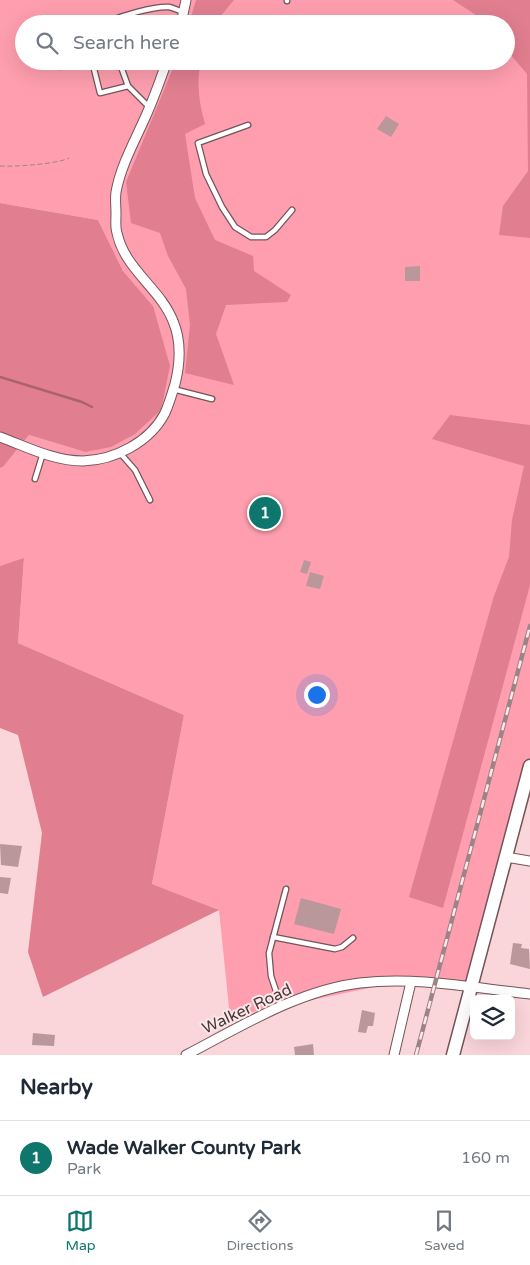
<!DOCTYPE html>
<html lang="en">
<head>
<meta charset="utf-8">
<style>
  body { margin:0; font-family:"Varela Round",sans-serif; background:#f6f6f7; color:#1f2937 }
  .controls { position:absolute; right:15px; bottom:15px; display:grid; overflow:hidden; border-radius:8px; box-shadow:0 5px 20px #0002 }
  .controls button { width:45px; height:45px; display:grid; place-items:center; padding:0; border:0; border-bottom:1px solid #e0e1e3; background:#fff; color:#1f2937; font:25px sans-serif }
  .you { position:absolute; left:316px; top:694px; width:18px; height:18px; margin:-12px; border:4px solid #fff; border-radius:50%; background:#1a73e8; box-shadow:0 0 0 8px #1a73e833 }
  .badge { display:grid; place-items:center; width:32px; height:32px; border-radius:50%; background:#0f766e; color:#fff; font-size:16px; font-weight:700 }
  .pin { position:absolute; translate:-50% -50%; border:2px solid #fff; box-shadow:0 1px 5px #0006 }
  .list { margin:0; padding:0; list-style:none }
  h2 { display:flex; justify-content:space-between; align-items:center; height:65px; margin:0; padding:0 20px; font-size:21px }
  h2 small { font-size:16px; font-weight:400; color:#747a83 }
  .list li { display:grid; grid-template-columns:32px 1fr auto; gap:15px; align-items:center; box-sizing:border-box; height:75px; padding:0 20px; border-top:1px solid #e0e1e3 }
  .list b { display:block; font-size:19px; white-space:nowrap }
  .list p { margin:0; font-size:16px; white-space:nowrap; color:#747a83 }
  .list em { font-size:16px; font-style:normal; color:#747a83 }
  .icon { flex:none; width:28px; height:28px; fill:none; stroke:currentColor; stroke-width:2; stroke-linecap:round; stroke-linejoin:round }
  .map { position:relative; flex:none; width:530px; height:1055px; overflow:hidden }
  .search { position:absolute; background:#fff; box-shadow:0 5px 20px #0002; left:15px; right:15px; top:15px; height:55px; display:flex; align-items:center; gap:12px; box-sizing:border-box; padding:0 18px; border-radius:28px; color:#747a83; font-size:19px }
  .sheet { height:140px; background:#fff }
  nav { display:flex; justify-content:space-around; align-items:center; box-sizing:border-box; height:70px; border-top:1px solid #e0e1e3; background:#fff; font-size:14px; color:#747a83 }
  nav a { display:grid; justify-items:center; gap:2px }
  nav .on { color:#0f766e }
  .map>svg:first-child { display:block }
  .green { fill:#fe9eae; fill-rule:evenodd }
  .forest { fill:#e17e90 }
  .lines { fill:none; stroke-linecap:round; stroke-linejoin:round }
  .stream { stroke:#ab626e; stroke-width:2.5 }
  .building { fill:#b9979b }
  .lane-casing { stroke:#735459; stroke-width:7 }
  .street-casing { stroke:#735459; stroke-width:11 }
  .secondary-casing { stroke:#735459; stroke-width:15 }
  .path { stroke:#9f8589; stroke-width:1; stroke-dasharray:5 2.5; stroke-linecap:butt }
  .lane { stroke:#fff; stroke-width:4.5 }
  .street { stroke:#fff; stroke-width:9 }
  .secondary { stroke:#fff; stroke-width:12 }
  .rail-casing { stroke:#9b8386; stroke-width:4.5 }
  .rail { stroke:#fde7e9; stroke-width:2.5; stroke-dasharray:8; stroke-linecap:butt }
  .labels { text-anchor:middle; dominant-baseline:central; stroke-width:4; stroke-linejoin:round; paint-order:stroke }
  .street-label { font-size:16px; fill:#46383a; stroke:#fde7e9 }
</style>
</head>
<body>
<div class="map">
<svg width="530" height="1055" viewBox="0 0 530 1055">
  <rect width="100%" height="100%" fill="#fad5da"/>
  <path class="green" d="M0 0H530V773L471 989 398 982 230 1017 219 910 152 884 184 715 18 643 24 559 0 566V468L3 467 29 435 85 452 153 306 123 271 98 220 0 203ZM24 24H506V61H24Z"/>
  <g class="forest">
    <path d="M196 0H234L214 24H189Z"/>
    <path d="M453 0H530V238L499 235 503 206 528 171 527 74 506 49V24H485L479 17Z"/>
    <path d="M176 61H201C196 83 199 103 205 124L185 134 195 198 215 240 253 256 254 271 291 295 287 302 226 305 216 334 234 385 185 373 190 325 186 289 168 256 160 233 131 223 126 182Z"/>
    <path d="M0 203 98 220 123 271 153 306 170 366 161 410 135 434 111 447 85 452 29 435 3 467 0 468Z"/>
    <path d="M450 415 530 425V585L443 908 409 897 494 596 509 557 512 520 524 466 432 439Z"/>
    <path d="M24 558 18 643 184 715 152 884 219 910 43 997 28 952 42 833 18 735 0 728V566Z"/>
  </g>
  <g class="lines">
    <path class="stream" d="M0 377 82 402 92 407"/>
  </g>
  <g class="building">
    <path d="M53 61H64L65 66 60 71 54 69Z"/>
    <path d="M386 116 399 124 391 137 377 129Z"/>
    <path d="M420 266V281H405V267Z"/>
    <path d="M304 560 311 562 307 574 300 572Z"/>
    <path d="M310 572 324 576 320 589 306 586Z"/>
    <path d="M0 844 22 846 18 867 1 865Z"/>
    <path d="M0 877 11 878 8 894 0 893Z"/>
    <path d="M301 898 341 909 334 934 294 924Z"/>
    <path d="M513 943 522 944 521 948 529 949 530 969 510 964Z"/>
    <path d="M362 1010 375 1013 373 1026H368L366 1033 358 1032Z"/>
    <path d="M33 1033 55 1035 54 1046 32 1045Z"/>
    <path d="M313 1044 314 1055H295L294 1047Z"/>
  </g>
  <g class="lines">
    <g class="lane-casing">
      <g id="lane">
        <path d="M287 0V1"/>
        <path d="M107 24 106 22C122 16 153 6 169 7 174 8 179 11 184 12"/>
        <path d="M92 61 100 93 128 86"/>
        <path d="M119 61 128 86 149 107"/>
        <path d="M248 125 198 143 206 174 222 207 235 227 251 237H266L275 230 292 210"/>
        <path d="M173 389 212 399"/>
        <path d="M120 453 135 470 150 500"/>
        <path d="M35 479 43 453"/>
        <path d="M273 937 335 949 342 947 353 938"/>
        <path d="M281 1006 271 976 269 953 286 889"/>
      </g>
    </g>
    <g class="street-casing">
      <g id="street">
        <path d="M181 24 186 0"/>
        <path d="M0 437C27 447 54 461 83 461 115 460 150 442 165 413 169 404 172 394 175 384 180 364 182 342 173 321 160 288 125 270 117 233 115 227 116 220 116 214 116 207 115 199 116 192 121 164 137 137 148 111 155 95 161 78 167 61"/>
        <path d="M506 857 530 861"/>
        <path d="M186 1055C240 1027 299 990 360 983 416 976 474 988 530 994"/>
        <path d="M394 1055 411 982"/>
      </g>
    </g>
    <g class="secondary-casing">
      <path id="secondary" d="M453 1055 530 766"/>
    </g>
    <path class="path" d="M0 166C14 167 58 164 69 158"/>
    <use href="#lane" class="lane"/>
    <use href="#street" class="street"/>
    <use href="#secondary" class="secondary"/>
    <g class="rail-casing">
      <path id="rail" d="M416 1055 530 626"/>
    </g>
    <use href="#rail" class="rail"/>
  </g>
  <g class="labels">
    <g class="street-label">
      <text transform="translate(247 1009) rotate(-25)">Walker Road</text>
    </g>
  </g>
</svg>
<div class="controls">
<button><svg class="icon" aria-label="layers" viewBox="0 0 24 24"><path d="M12 4l9 5-9 5-9-5zM3 14l9 5 9-5"/></svg></button>
</div>
<div class="you"></div>
<div class="pin badge" style="left:265px;top:513px">1</div>
<div class="search"><svg class="icon" aria-label="search" viewBox="0 0 24 24"><circle cx="10" cy="10" r="6"/><path d="M15 15l6 6"/></svg>Search here</div>
</div>
<section class="sheet">
<h2>Nearby<small></small></h2>
<ul class="list">
<li><span class="badge">1</span><div><b>Wade Walker County Park</b><p>Park</p></div><em>160 m</em></li>
</ul>
</section>
<nav>
<a class="on"><svg class="icon" aria-label="map" viewBox="0 0 24 24"><path d="M3 6l6-2 6 2 6-2v14l-6 2-6-2-6 2zM9 4v14M15 6v14"/></svg>Map</a>
<a><svg class="icon" aria-label="directions" viewBox="0 0 24 24"><path d="M12 3l9 9-9 9-9-9zM9 14v-3h6M13 9l2 2-2 2"/></svg>Directions</a>
<a><svg class="icon" aria-label="saved" viewBox="0 0 24 24"><path d="M7 4h10v16l-5-4-5 4z"/></svg>Saved</a>
</nav>
</body>
</html>
